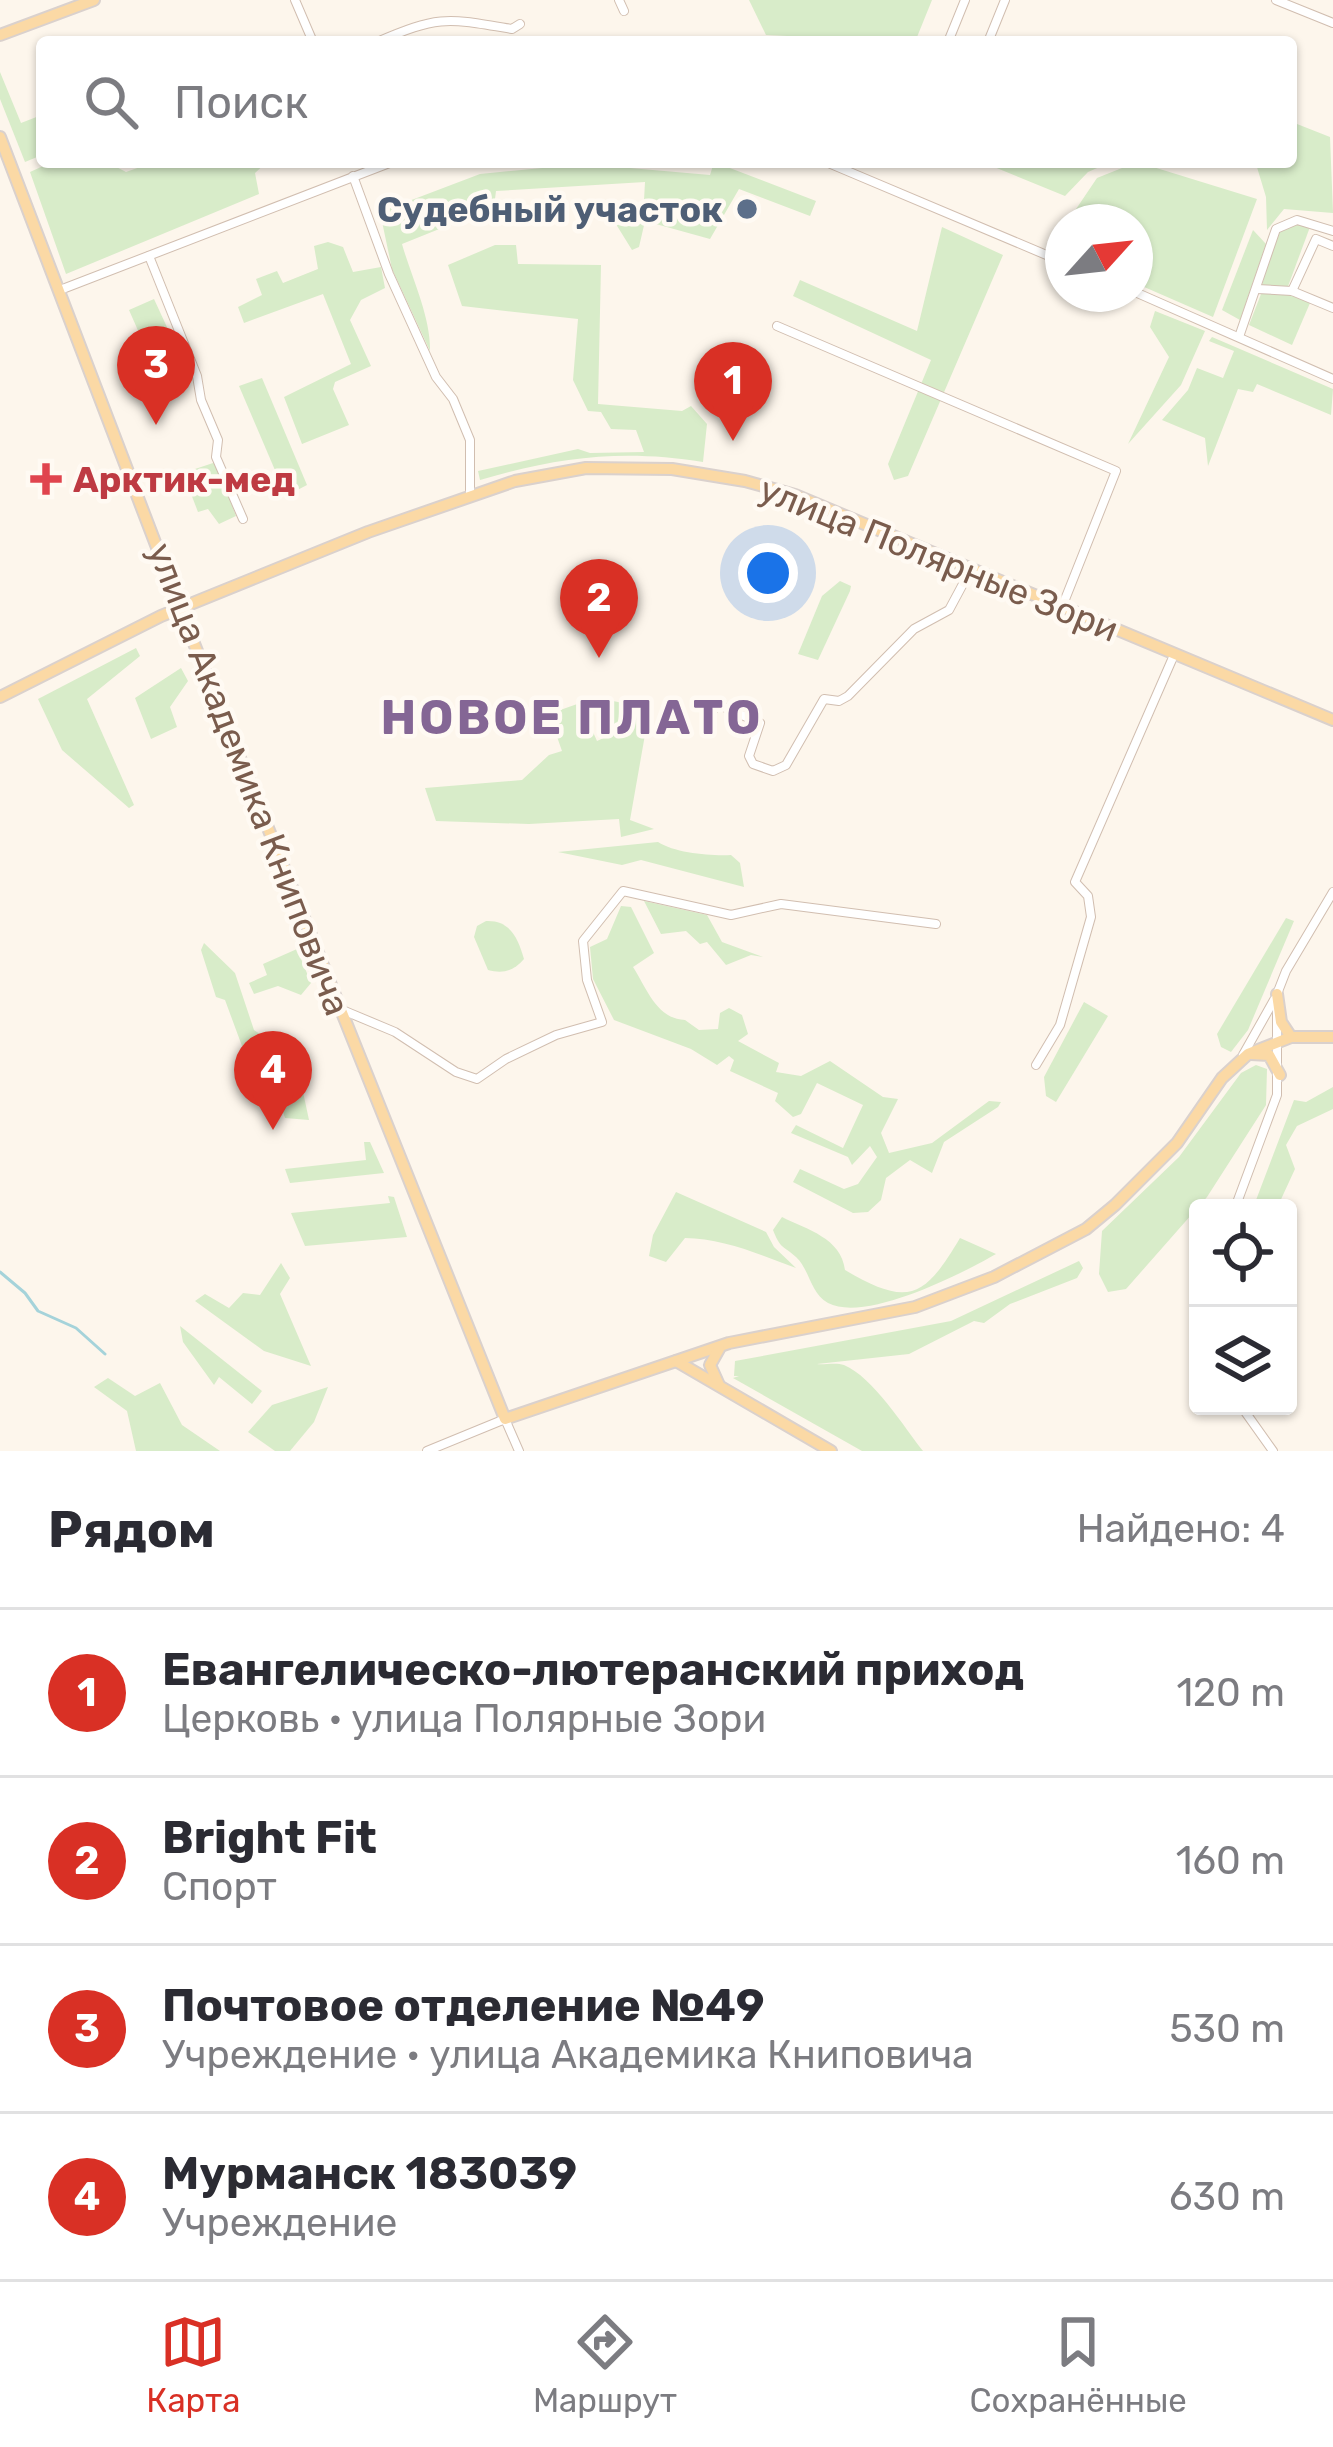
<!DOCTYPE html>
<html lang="ru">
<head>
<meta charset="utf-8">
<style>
  body { margin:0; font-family:Rubik,sans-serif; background:#f2f2f3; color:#2b2b33 }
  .controls { position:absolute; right:36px; bottom:36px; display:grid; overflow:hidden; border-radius:12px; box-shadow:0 3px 9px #0004 }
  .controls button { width:108px; height:108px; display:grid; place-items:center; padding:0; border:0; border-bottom:3px solid #e1e1e2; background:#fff; color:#2b2b33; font:60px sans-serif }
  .compass { position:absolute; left:1045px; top:204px; width:108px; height:108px; border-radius:50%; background:#fff; box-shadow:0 3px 9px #0004; rotate:63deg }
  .you { position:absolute; left:768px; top:573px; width:42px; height:42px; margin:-30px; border:9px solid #fff; border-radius:50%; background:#1a73e8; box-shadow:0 0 0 18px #1a73e833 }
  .badge { display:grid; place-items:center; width:78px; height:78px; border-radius:50%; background:#d93025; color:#fff; font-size:39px; font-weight:700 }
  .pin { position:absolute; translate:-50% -99px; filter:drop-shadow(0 3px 6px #0008) }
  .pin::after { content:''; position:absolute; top:63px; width:42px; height:36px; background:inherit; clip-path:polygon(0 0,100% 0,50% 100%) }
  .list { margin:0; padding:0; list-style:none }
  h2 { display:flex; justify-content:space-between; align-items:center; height:156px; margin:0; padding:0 48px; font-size:51px }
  h2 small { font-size:39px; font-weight:400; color:#7c7c81 }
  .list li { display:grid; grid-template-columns:78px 1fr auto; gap:36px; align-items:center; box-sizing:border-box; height:168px; padding:0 48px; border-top:3px solid #e1e1e2 }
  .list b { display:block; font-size:45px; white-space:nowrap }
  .list p { margin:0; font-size:39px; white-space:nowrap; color:#7c7c81 }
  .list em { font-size:39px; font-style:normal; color:#7c7c81 }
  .icon { flex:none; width:66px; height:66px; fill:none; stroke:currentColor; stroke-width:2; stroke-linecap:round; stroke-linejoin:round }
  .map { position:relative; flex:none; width:1333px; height:1451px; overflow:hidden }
  .search { position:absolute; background:#fff; box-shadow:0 3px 9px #0004; left:36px; right:36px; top:36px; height:132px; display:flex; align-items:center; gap:30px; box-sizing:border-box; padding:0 42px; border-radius:12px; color:#7c7c81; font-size:45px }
  .sheet { height:828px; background:#fff }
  nav { display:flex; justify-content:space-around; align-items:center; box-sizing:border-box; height:168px; border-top:3px solid #e1e1e2; background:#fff; font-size:33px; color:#7c7c81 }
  nav a { display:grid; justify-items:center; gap:6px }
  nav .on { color:#d93025 }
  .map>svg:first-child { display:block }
  .green { fill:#d8ecc9 }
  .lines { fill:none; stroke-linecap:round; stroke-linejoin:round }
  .stream { stroke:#a5d3da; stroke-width:3 }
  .minor-casing { stroke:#d1beb0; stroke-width:10 }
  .major-casing { stroke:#dad1cd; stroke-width:14 }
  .minor { stroke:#fff; stroke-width:8 }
  .major { stroke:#fbd9a5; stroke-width:10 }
  .service-dot { fill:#5c6f8a; stroke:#fffaf3; stroke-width:4.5 }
  .health-dot { fill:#e0444e; stroke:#fffaf3; stroke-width:4.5 }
  .labels { text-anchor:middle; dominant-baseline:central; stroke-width:9; stroke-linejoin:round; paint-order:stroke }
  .service-label { font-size:36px; font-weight:bold; fill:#4e5e75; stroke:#fffaf3; text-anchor:end }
  .health-label { font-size:36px; font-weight:bold; fill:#be3a42; stroke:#fffaf3; text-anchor:start }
  .street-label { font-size:36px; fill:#7a5c4d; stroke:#fffaf3 }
  .district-label { font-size:48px; font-weight:bold; letter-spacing:3px; fill:#846695; stroke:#fffaf3 }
</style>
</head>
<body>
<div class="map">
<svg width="1333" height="1451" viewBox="0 0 1333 1451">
  <rect width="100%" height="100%" fill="#fdf6ec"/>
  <g class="green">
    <path d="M749 0H932L915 42 766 35Z"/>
    <path d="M0 72 21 123 39 116 36 107 42 105V155L25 162 0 99Z"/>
    <path d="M1297 124 1330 137 1333 213 1284 209 1267 230 1266 197 1256 164 1248 162H1291V134Z"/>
    <path d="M52 162H107L126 172 154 162H267L255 173 259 194 66 274 30 172Z"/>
    <path d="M714 162 816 201 810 216 739 189 710 239 645 221 639 247 632 250 614 221 643 219 645 182 496 191 494 207 402 244C411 276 431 317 430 351L392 269 380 212 480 174 584 164 710 175Z"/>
    <path d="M982 162H1111L1088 172 1065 196Z"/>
    <path d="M1137 162 1257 199 1213 317 1135 283V222H1073L1070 218 1097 178Z"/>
    <path d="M1292 224 1310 227 1287 289 1262 285 1277 232Z"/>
    <path d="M942 227 1003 255 908 476 894 480 888 464 931 360 793 296 800 280 917 331Z"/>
    <path d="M1253 230 1266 244 1240 320 1222 310Z"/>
    <path d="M328 242 343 247 353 272 381 267 385 288 361 300 350 320 371 366 335 382 333 389 349 425 302 444 284 397 351 364 323 294 244 323 238 307 262 295 256 279 277 271 283 283 318 269 314 246Z"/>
    <path d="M495 245H516L518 264 601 265 598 404 682 411 691 406 707 424 703 462C623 449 557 457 480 480L478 471 578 449 590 453 644 452 636 430 611 429 601 412 588 411 573 380 578 319 462 306 448 265Z"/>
    <path d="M1282 292 1310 303 1292 345 1249 325 1261 294Z"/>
    <path d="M154 299 178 351 162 359 168 373 147 382 129 341 140 335 129 310Z"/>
    <path d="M1155 311 1205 331 1181 385 1128 444 1169 357 1150 327Z"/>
    <path d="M1212 337 1333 389 1331 415 1257 384 1253 392 1238 389 1208 466 1205 438 1162 420 1188 390 1197 368 1223 378 1234 351 1209 341Z"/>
    <path d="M262 378 307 485 286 496 239 386Z"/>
    <path d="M216 462 236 516 219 524 208 509 198 512 183 473Z"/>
    <path d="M840 581 851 586 850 591 818 660 798 654 822 596Z"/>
    <path d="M136 648 140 656 87 699 134 805 129 808 62 750 38 699Z"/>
    <path d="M181 668 188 681 170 707 177 727 151 739 135 698Z"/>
    <path d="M594 697 637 706 646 729 630 820 654 829 621 837 619 819 529 824 436 821 425 788 522 780 549 755 562 751 549 714 580 703 597 741 610 735Z"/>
    <path d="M658 842C675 853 710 856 731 855L740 863 744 887 641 860 622 865 558 852Z"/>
    <path d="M644 901 707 915 722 942 763 957 751 955 726 965 707 942 700 944 686 931 661 934Z"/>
    <path d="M621 906 631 907 654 953 633 967C647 989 657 1019 685 1020L699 1030 718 1029 720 1013 729 1008 742 1015 748 1034 738 1041 779 1063 776 1072 801 1076 830 1061 883 1097 898 1099 881 1133 889 1153 932 1143 989 1101 1001 1102 998 1107 944 1142 932 1173 910 1160 886 1178 881 1200 868 1212 853 1213 793 1182 800 1169 844 1189 858 1184 877 1157 870 1146 852 1165 848 1157 791 1133 796 1125 843 1148 863 1105 817 1083 801 1114 793 1117 775 1101 778 1093 730 1071 734 1060 729 1056 717 1065 691 1049 614 1020 593 979 590 947 607 939Z"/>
    <path d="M1286 918 1294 921 1248 1030 1231 1052 1221 1047 1217 1034Z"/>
    <path d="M486 921C510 920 518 938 524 959 514 971 503 974 488 970L474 937 477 926Z"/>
    <path d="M204 943 235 973 254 1030 264 1037 278 1060 307 1056 299 1073 309 1120 285 1118 263 1051 242 1046 225 1000 216 997 201 950Z"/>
    <path d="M297 949 311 983 301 995 278 986 254 994 249 983 267 975 263 964Z"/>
    <path d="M1084 1002 1108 1016 1056 1102 1046 1096 1044 1077Z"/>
    <path d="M1256 1065 1267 1069 1266 1105 1207 1197 1126 1289 1108 1292 1099 1274 1102 1231 1179 1157 1241 1073Z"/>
    <path d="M1333 1087V1109L1297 1126 1286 1145 1295 1169 1277 1208H1253L1294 1100 1306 1102Z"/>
    <path d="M364 1142H370L384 1173 290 1183 285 1169 366 1160Z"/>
    <path d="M676 1192 766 1232 774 1247 796 1268C761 1255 722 1238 685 1238L666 1262 649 1256 653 1235Z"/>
    <path d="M388 1196 394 1197 407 1237 305 1246 291 1213 390 1203Z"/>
    <path d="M782 1217C808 1230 841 1238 845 1270 908 1307 924 1299 960 1238L996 1254C963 1273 866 1323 828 1303 810 1293 810 1270 796 1257 783 1245 781 1250 773 1230Z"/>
    <path d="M1079 1261 1083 1268 1077 1278 1010 1304 984 1323 974 1321 909 1354 817 1364C824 1365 836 1362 844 1365 873 1377 904 1427 923 1451H862L733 1378 739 1376H734L735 1361 951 1321Z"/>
    <path d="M281 1263 290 1278 280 1294 311 1366 264 1351 195 1301 205 1294 229 1308 243 1293 260 1295Z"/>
    <path d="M180 1326 262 1391 252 1404 219 1377 214 1385 183 1342Z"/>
    <path d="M108 1378 135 1396 160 1383 182 1425 220 1451H136L127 1411 94 1387Z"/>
    <path d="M328 1387 314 1422 290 1451H275L248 1432 272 1405Z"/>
  </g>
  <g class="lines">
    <path class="stream" d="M0 1272 25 1293 38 1311 76 1328 105 1354"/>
    <g class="minor-casing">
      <g id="minor">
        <path d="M295 0 313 42"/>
        <path d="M619 0 624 11"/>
        <path d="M1276 0 1333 23"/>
        <path d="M377 42C440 15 446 18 512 29L520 24"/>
        <path d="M948 42 965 0"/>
        <path d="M988 42 1005 0"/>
        <path d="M826 162 1063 262"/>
        <path d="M353 176 389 274 436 377 453 399 470 440V494"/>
        <path d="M149 256 197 376 201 400 218 440 216 457 243 519"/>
        <path d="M1257 289 1292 291 1333 308"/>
        <path d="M60 290 392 162"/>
        <path d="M1292 291 1316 239 1333 246"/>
        <path d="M1135 292 1333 379"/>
        <path d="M777 326 1116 471 1062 607"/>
        <path d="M1239 337 1276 229 1297 220 1333 231"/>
        <path d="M706 721 717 704 760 723 749 756 753 764 773 771 786 765 824 699 839 701 848 696 914 629 949 610 971 569"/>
        <path d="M340 1009 395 1032 456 1072 477 1079 506 1059 556 1035 602 1022 587 980 583 941 623 891 731 915 781 904 936 924"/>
        <path d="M1243 1055 1274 1000"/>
        <path d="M1036 1065 1060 1025 1091 917 1088 896 1075 882 1174 655"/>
        <path d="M1235 1208 1277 1095V994L1286 971 1333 892"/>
        <path d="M1241 1406 1273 1451"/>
        <path d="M427 1451 505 1419 519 1451"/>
      </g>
    </g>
    <g class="major-casing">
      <g id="major">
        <path d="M0 35 94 0"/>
        <path d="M0 137 187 626 505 1419 729 1343 915 1307 994 1277 1086 1229 1115 1205 1177 1143 1222 1078 1248 1054 1291 1037H1333"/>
        <path d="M0 697 161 616 368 532 515 481 586 468 672 469 745 481 795 495 1333 720"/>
        <path d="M1277 994 1281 1022 1291 1037"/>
        <path d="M1251 1054 1269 1055 1280 1075"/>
        <path d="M676 1361 831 1451"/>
        <path d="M719 1385 710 1365 719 1349"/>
      </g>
    </g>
    <use href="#minor" class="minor"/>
    <use href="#major" class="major"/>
  </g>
  <circle class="service-dot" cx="747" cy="209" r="12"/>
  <path class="health-dot" d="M40 461h12v12h12v12h-12v12h-12v-12h-12v-12h12z"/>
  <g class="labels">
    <g class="service-label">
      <text x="723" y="209">Судебный участок</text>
    </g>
    <g class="health-label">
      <text x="73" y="479">Арктик-мед</text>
    </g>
    <g class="street-label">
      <text transform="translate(939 559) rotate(22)">улица Полярные Зори</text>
      <text transform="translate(249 779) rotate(69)">улица Академика Книповича</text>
    </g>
    <g class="district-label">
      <text x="572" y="717">НОВОЕ ПЛАТО</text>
    </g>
  </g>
</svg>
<div class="controls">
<button><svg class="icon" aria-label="locate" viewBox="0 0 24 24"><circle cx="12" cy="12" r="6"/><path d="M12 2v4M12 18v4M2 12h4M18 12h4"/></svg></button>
<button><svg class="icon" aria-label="layers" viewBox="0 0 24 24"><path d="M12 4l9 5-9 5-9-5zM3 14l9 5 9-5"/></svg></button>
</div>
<svg class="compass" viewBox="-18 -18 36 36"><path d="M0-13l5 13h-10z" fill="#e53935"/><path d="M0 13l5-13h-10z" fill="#7c7c81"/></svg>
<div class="you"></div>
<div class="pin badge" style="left:733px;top:441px">1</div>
<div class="pin badge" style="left:599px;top:658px">2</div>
<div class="pin badge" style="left:156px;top:425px">3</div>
<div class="pin badge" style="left:273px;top:1130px">4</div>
<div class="search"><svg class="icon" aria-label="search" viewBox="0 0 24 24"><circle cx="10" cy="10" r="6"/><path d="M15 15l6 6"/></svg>Поиск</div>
</div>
<section class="sheet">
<h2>Рядом<small>Найдено: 4</small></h2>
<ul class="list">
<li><span class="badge">1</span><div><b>Евангелическо-лютеранский приход</b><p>Церковь · улица Полярные Зори</p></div><em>120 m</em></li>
<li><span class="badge">2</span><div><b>Bright Fit</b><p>Спорт</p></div><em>160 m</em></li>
<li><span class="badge">3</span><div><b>Почтовое отделение №49</b><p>Учреждение · улица Академика Книповича</p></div><em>530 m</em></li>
<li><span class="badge">4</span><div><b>Мурманск 183039</b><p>Учреждение</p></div><em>630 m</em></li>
</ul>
</section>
<nav>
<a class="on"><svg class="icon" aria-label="map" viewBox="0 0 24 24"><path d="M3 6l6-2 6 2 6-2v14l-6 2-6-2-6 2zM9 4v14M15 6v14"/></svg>Карта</a>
<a><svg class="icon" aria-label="directions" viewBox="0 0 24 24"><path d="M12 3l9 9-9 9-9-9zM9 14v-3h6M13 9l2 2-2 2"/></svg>Маршрут</a>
<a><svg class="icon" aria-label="saved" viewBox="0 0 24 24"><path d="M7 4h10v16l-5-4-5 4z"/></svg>Сохранённые</a>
</nav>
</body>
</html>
